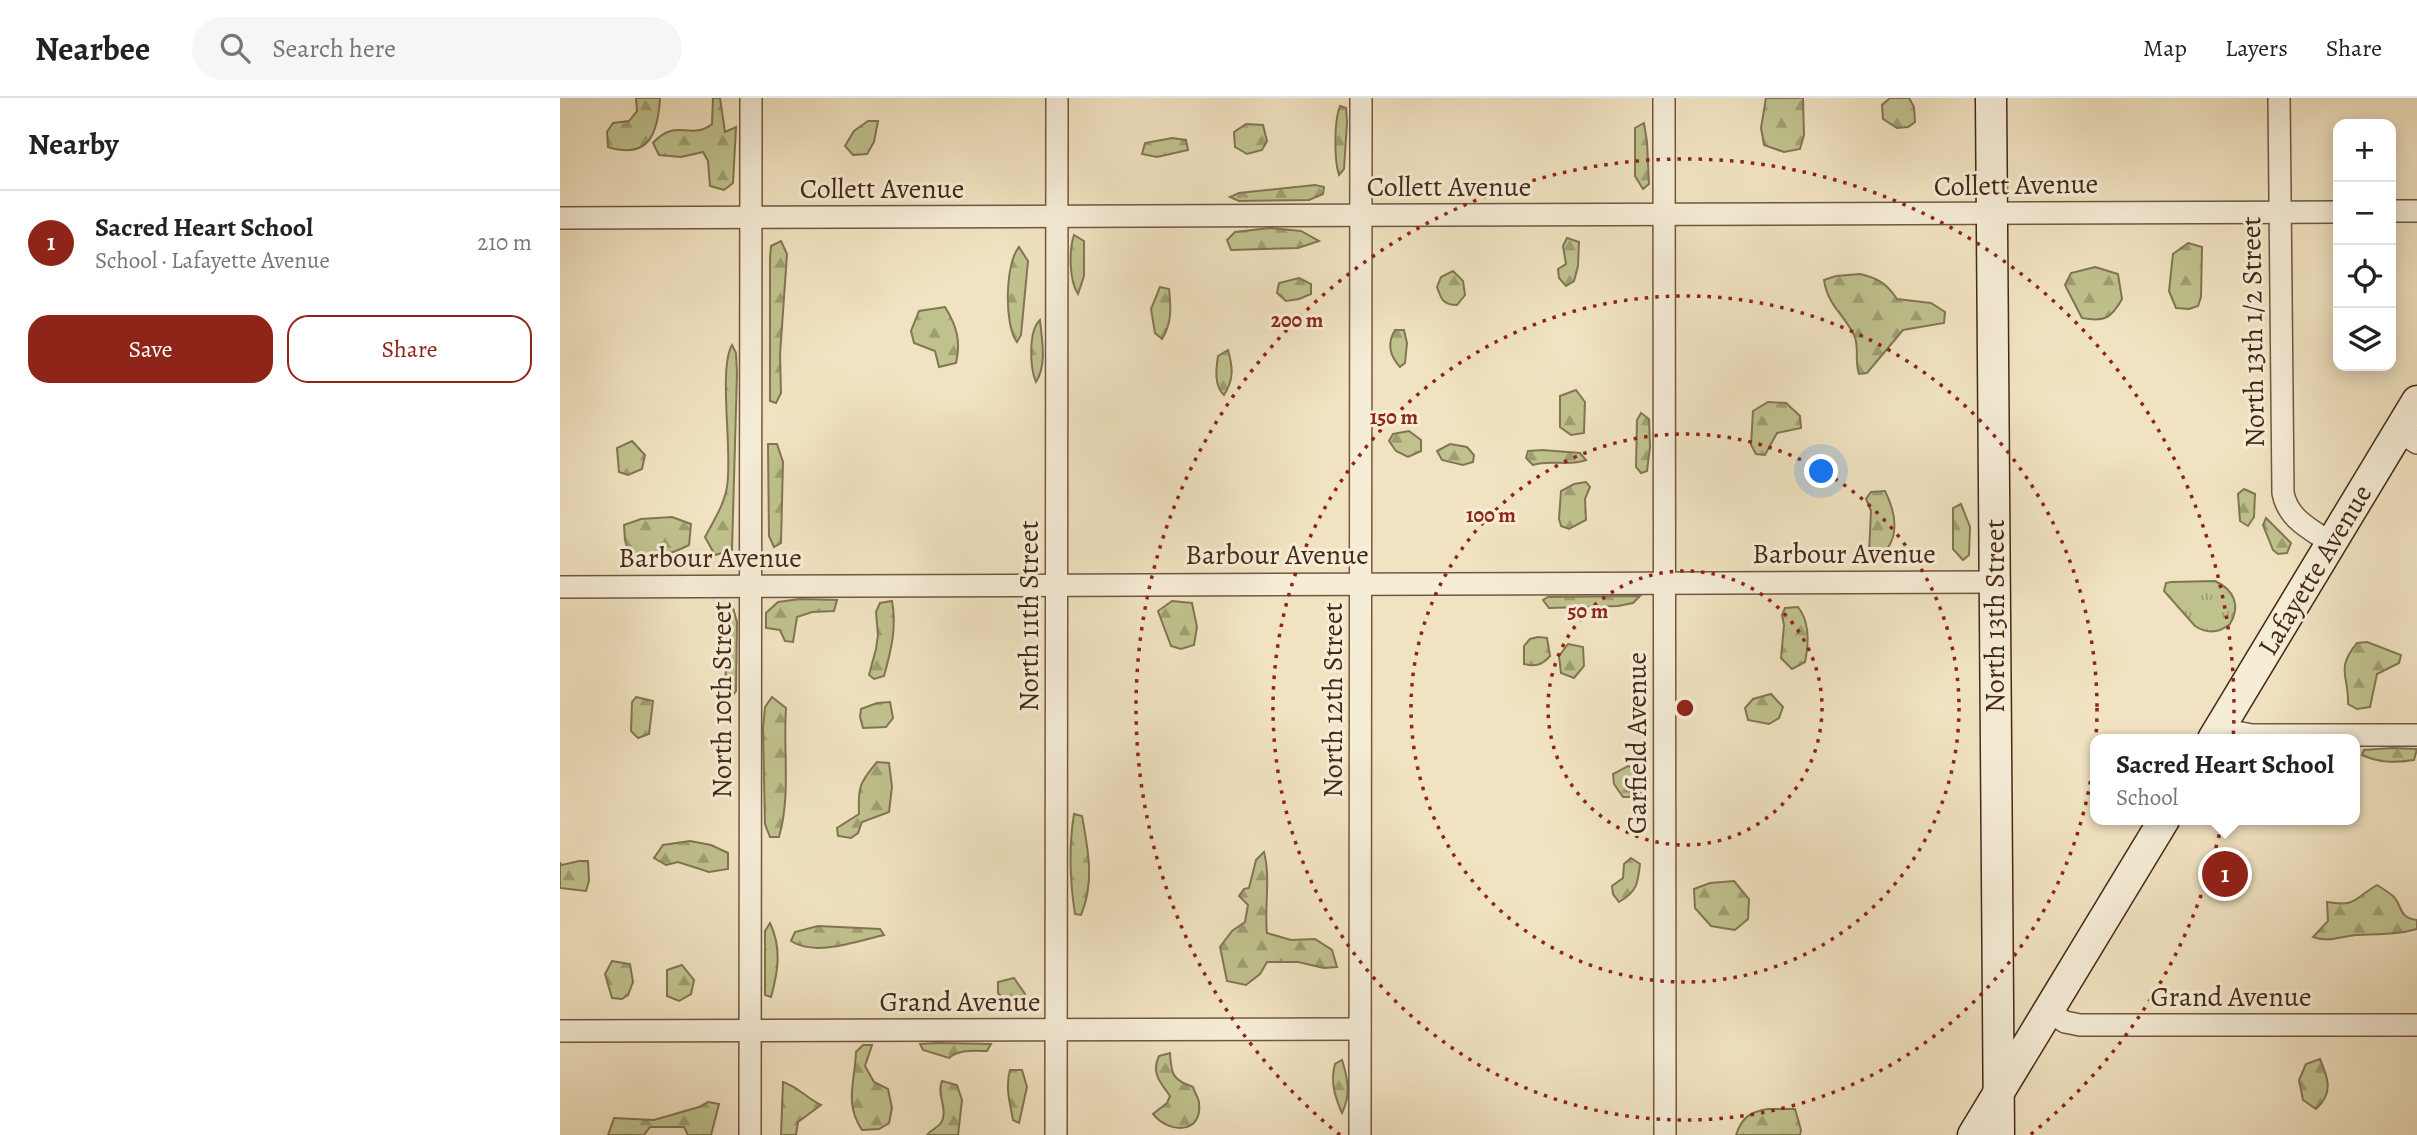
<!DOCTYPE html>
<html lang="en">
<head>
<meta charset="utf-8">
<style>
  body { margin:0; font-family:Alegreya,serif; background:#f6f6f6; color:#222 }
  .controls { position:absolute; right:21px; top:21px; display:grid; overflow:hidden; border-radius:14px; box-shadow:0 4px 18px #0003 }
  .controls button { width:63px; height:63px; display:grid; place-items:center; padding:0; border:0; border-bottom:2px solid #e0e0e0; background:#fff; color:#222; font:35px sans-serif }
  .you { position:absolute; left:1262px; top:374px; width:24px; height:24px; margin:-18px; border:5px solid #fff; border-radius:50%; background:#1a73e8; box-shadow:0 0 0 10px #1a73e833 }
  .badge { display:grid; place-items:center; width:46px; height:46px; border-radius:50%; background:#8f2418; color:#fff; font-size:23px; font-weight:700 }
  .pin { position:absolute; translate:-50% -50%; border:4px solid #fff; box-shadow:0 2px 7px #0006 }
  .popup { position:absolute; left:1530px; top:636px; width:270px; height:91px; box-sizing:border-box; display:grid; place-content:center; border-radius:14px; background:#fff; filter:drop-shadow(0 2px 5px #0005); font-size:23px; white-space:nowrap; color:#767676 }
  .popup b { font-size:26px; color:#222 }
  .popup::after { content:''; position:absolute; left:50%; top:100%; margin-left:-14px; border:14px solid transparent; border-top-color:#fff }
  .list { margin:0; padding:0; list-style:none }
  h2 { display:flex; justify-content:space-between; align-items:center; height:91px; margin:0; padding:0 28px; font-size:30px }
  h2 small { font-size:23px; font-weight:400; color:#767676 }
  .list li { display:grid; grid-template-columns:46px 1fr auto; gap:21px; align-items:center; box-sizing:border-box; height:105px; padding:0 28px; border-top:2px solid #e0e0e0 }
  .list b { display:block; font-size:26px; white-space:nowrap }
  .list p { margin:0; font-size:23px; white-space:nowrap; color:#767676 }
  .list em { font-size:23px; font-style:normal; color:#767676 }
  .actions { display:flex; gap:14px; padding:21px 28px }
  .actions a { flex:1; padding:16px 0; border:2px solid #8f2418; border-radius:21px; text-align:center; font-size:24px; color:#8f2418 }
  .actions .main { background:#8f2418; color:#fff }
  .icon { flex:none; width:38px; height:38px; fill:none; stroke:currentColor; stroke-width:2; stroke-linecap:round; stroke-linejoin:round }
  .map { position:relative; flex:none; width:1857px; height:1037px; overflow:hidden }
  header { display:flex; align-items:center; gap:42px; box-sizing:border-box; height:98px; padding:0 35px; background:#fff; border-bottom:2px solid #e0e0e0 }
  header strong { font-size:33px }
  nav { display:flex; gap:38px; margin-inline-start:auto; font-size:24px }
  .search { width:490px; height:63px; background:#f6f6f6; display:flex; align-items:center; gap:18px; box-sizing:border-box; padding:0 24px; border-radius:38px; color:#767676; font-size:26px }
  main { display:flex }
  aside { flex:1; background:#fff }
  .map>svg:first-child { display:block }
  .grass { fill:url(#grass-tufts); stroke:#837553; stroke-width:2 }
  .forest { fill:url(#forest-firs); stroke:#837553; stroke-width:2 }
  .lines { fill:none; stroke-linecap:round; stroke-linejoin:round }
  .street-casing { stroke:#715742; stroke-width:24 }
  .secondary-casing { stroke:#462818; stroke-width:33 }
  .street { stroke:#f6edd7; stroke-width:21 }
  .secondary { stroke:#f6edd7; stroke-width:30 }
  .ring { fill:none; stroke:#8f2418; stroke-width:3.5; stroke-dasharray:3.5 7 }
  .labels { text-anchor:middle; dominant-baseline:central; stroke-width:6; stroke-linejoin:round; paint-order:stroke }
  .street-label { font-size:28px; fill:#462818; stroke:#f6edd7 }
  .centre { fill:#8f2418; stroke:#f6edd7; stroke-width:3.5 }
  .ring-label { font-size:21px; text-anchor:middle; font-weight:bold; fill:#8f2418; stroke:#f6edd7; stroke-width:6; stroke-linejoin:round; paint-order:stroke }
</style>
</head>
<body>
<header>
<strong>Nearbee</strong>
<div class="search"><svg class="icon" aria-label="search" viewBox="0 0 24 24"><circle cx="10" cy="10" r="6"/><path d="M15 15l6 6"/></svg>Search here</div>
<nav><a>Map</a><a>Layers</a><a>Share</a></nav>
</header>
<main>
<aside>
<h2>Nearby<small></small></h2>
<ul class="list">
<li><span class="badge">1</span><div><b>Sacred Heart School</b><p>School · Lafayette Avenue</p></div><em>210 m</em></li>
</ul>
<div class="actions"><a class="main">Save</a><a>Share</a></div>
</aside>
<div class="map">
<svg width="1857" height="1037" viewBox="0 0 1857 1037">
  <defs>
    <pattern id="grass-tufts" width="24" height="20" patternUnits="userSpaceOnUse" patternTransform="scale(1.75)"><rect width="24" height="20" fill="#c0c28e"/><path d="M3 7l-1-3M5 7V3M7 7l1-3M15 17l-1-3M17 17v-4M19 17l1-3" fill="none" stroke="#9e9e73"/></pattern>
    <pattern id="forest-firs" width="22" height="20" patternUnits="userSpaceOnUse" patternTransform="scale(1.75)"><rect width="22" height="20" fill="#c0c28e"/><path d="M5 1l3.5 6h-7zM16 11l3.5 6h-7z" fill="#9e9e73"/></pattern>
  </defs>
  <rect width="100%" height="100%" fill="#f1e3c1"/>
  <filter id="stains"><feTurbulence type="fractalNoise" baseFrequency=".00286" numOctaves="4"/><feColorMatrix values="0 0 0 0 .2 0 0 0 0 .09 0 0 0 0 .02 0 0 0 .5 -.17"/></filter>
  <radialGradient id="worn" r=".72"><stop offset=".6" stop-color="#630" stop-opacity="0"/><stop offset="1" stop-color="#630" stop-opacity=".3"/></radialGradient>
  <path class="grass" d="M1655 483C1674 492 1681 507 1670 526 1659 535 1647 536 1635 528L1604 493 1606 485 1611 484Z"/>
  <g class="forest">
    <path d="M76 0H100C98 35 89 62 48 49L47 34 53 25 69 23 77 13Z"/>
    <path d="M153 0H160L165 34 176 29 173 85 164 92 150 88 148 63 143 54 121 59 99 57 93 45C116 19 131 43 152 26Z"/>
    <path d="M1206 0H1243L1244 37 1240 51 1224 54 1204 47 1201 30Z"/>
    <path d="M1330 0H1349L1354 9 1355 24 1348 29 1337 30 1323 21 1322 7Z"/>
    <path d="M780 8 786 10 787 24 784 71 779 77C774 62 774 23 780 8Z"/>
    <path d="M308 23H318L314 44 307 56 293 57 285 48 294 33Z"/>
    <path d="M1084 25 1087 44 1089 86 1083 91 1075 78V30Z"/>
    <path d="M686 26 703 27 707 43 702 52 687 56 675 49 674 34Z"/>
    <path d="M612 40 626 42 628 52 597 59 582 56 585 45Z"/>
    <path d="M755 87 764 89 763 96 749 102 679 103 670 99 679 95Z"/>
    <path d="M710 130 741 133 759 143 738 150 671 152 667 142 675 134Z"/>
    <path d="M514 137 524 143V178L518 196C509 182 509 152 514 137Z"/>
    <path d="M1007 140 1019 144 1018 168 1014 183 1006 188 999 180 998 171 1006 166 1003 148Z"/>
    <path d="M221 143 227 156 220 257 221 295 216 305 210 303V160L211 148Z"/>
    <path d="M1628 145 1642 149 1641 199 1638 208 1629 211 1616 210 1609 193 1613 156Z"/>
    <path d="M459 149 468 163 461 237 457 244C444 228 445 165 459 149Z"/>
    <path d="M1535 169 1558 176 1562 201C1551 221 1544 224 1522 220L1505 187 1511 175Z"/>
    <path d="M893 173 903 183 905 197 897 207C883 207 881 201 877 189L881 179Z"/>
    <path d="M1300 176C1318 180 1327 186 1337 201L1371 205 1385 214 1384 225 1343 232 1307 275 1299 276C1294 263 1300 249 1294 237 1283 215 1268 208 1264 182L1276 178Z"/>
    <path d="M739 180 751 186V196L739 201 726 203 717 195 719 185Z"/>
    <path d="M600 189 609 191C611 210 612 225 602 241L595 235 591 211Z"/>
    <path d="M385 209C397 228 401 244 396 265L379 269 375 253 354 245 351 233 359 213Z"/>
    <path d="M480 222C482 242 487 267 476 284 470 270 468 233 480 222Z"/>
    <path d="M835 232H844L847 245 845 265 840 269C830 258 827 245 835 232Z"/>
    <path d="M172 247 176 255 177 275 172 452 155 457 145 439C154 422 164 407 167 389 173 355 158 271 172 247Z"/>
    <path d="M668 252C673 270 674 281 664 297 654 288 656 271 658 258Z"/>
    <path d="M1016 292 1025 304 1024 335 1011 337 1000 329V298Z"/>
    <path d="M1208 304 1226 305 1240 318 1241 330 1217 335 1205 357 1196 356 1191 347 1193 313Z"/>
    <path d="M1081 315 1089 321 1090 349 1087 373 1081 375 1076 369 1077 322Z"/>
    <path d="M849 333 861 342V353L848 359 836 353 829 343 833 336Z"/>
    <path d="M72 343 85 357 82 371 68 377 59 374 57 350Z"/>
    <path d="M208 346H217L223 364 221 445 214 449 209 438Z"/>
    <path d="M890 346 907 349 914 357 913 364 903 367 882 362 877 353Z"/>
    <path d="M982 352 1020 355 1026 362C1008 369 991 361 973 367L966 360 968 353Z"/>
    <path d="M1026 384 1030 389 1025 401 1026 422 1009 431 1001 428 999 421 1001 393 1014 386Z"/>
    <path d="M1684 391 1695 396 1694 419 1688 428 1680 423 1678 396Z"/>
    <path d="M1325 393C1337 417 1341 444 1316 461L1309 455 1311 413 1306 401 1311 394Z"/>
    <path d="M1401 406 1410 429 1409 457 1403 462 1393 451V410Z"/>
    <path d="M112 419 131 426 129 447C110 457 95 460 74 459L68 453 65 442 64 427 81 421Z"/>
    <path d="M1706 420 1731 445 1727 455 1718 456 1713 452 1703 427Z"/>
    <path d="M1080 498 1073 505 1058 508 989 510 983 502 988 499Z"/>
    <path d="M240 501 277 502 274 513 252 514 237 519 233 544 225 543 220 532 206 530V515L218 504Z"/>
    <path d="M332 503C337 529 331 553 324 578L314 581 309 577 316 551 318 537 316 514 320 505Z"/>
    <path d="M612 503 632 505 637 529 634 547 621 551 611 548 598 513Z"/>
    <path d="M1238 509C1250 524 1249 545 1245 564L1232 571 1221 560 1224 527 1222 517 1225 510Z"/>
    <path d="M173 510 177 524 176 593 171 600 165 584 168 544 162 524 165 511Z"/>
    <path d="M978 539 987 540 990 558C982 567 976 569 964 566V548L970 541Z"/>
    <path d="M1807 544 1841 557 1839 565 1817 576 1810 609 1797 611 1788 606C1789 576 1775 572 1797 545Z"/>
    <path d="M1008 546 1023 549 1024 568 1014 580 1001 575 999 558Z"/>
    <path d="M1211 596 1223 609 1219 620 1209 626 1188 622 1185 610 1193 601Z"/>
    <path d="M76 599 93 603 89 636 78 640 71 633 72 604Z"/>
    <path d="M212 599 226 610C223 654 231 697 219 739H210L205 726 203 630 205 609Z"/>
    <path d="M330 604 333 620 326 629 303 630 300 619 301 611 317 605Z"/>
    <path d="M1832 650 1857 651 1854 662C1835 665 1820 665 1802 657L1804 652Z"/>
    <path d="M317 664 329 665 332 689 329 714 302 724 298 735 291 740 278 738 277 730 299 716C298 690 299 685 317 664Z"/>
    <path d="M1068 668 1084 674 1085 689 1077 699H1063L1054 686 1053 676Z"/>
    <path d="M514 716 522 718C528 751 535 784 521 817L515 816C510 784 509 747 514 716Z"/>
    <path d="M130 743 151 747 168 755V771L149 774 118 764 106 767 94 760 103 747Z"/>
    <path d="M704 754C711 781 704 808 707 835L731 842 755 841 772 852 777 869 764 870 738 864H707L700 876 686 887 667 883 660 849 672 833 685 824 688 807 679 798 684 791 689 790 696 762Z"/>
    <path d="M1071 760 1080 766C1078 785 1077 794 1059 804L1053 796 1052 788 1063 780 1064 766Z"/>
    <path d="M19 763H28L29 783 26 793 0 790V765L2 767Z"/>
    <path d="M1174 783 1189 801 1188 821 1175 832 1151 828 1135 810 1134 791 1150 785Z"/>
    <path d="M1817 787C1822 790 1828 794 1833 798 1843 808 1838 820 1857 822V831C1837 837 1817 836 1797 837 1781 838 1769 845 1753 839L1768 823 1767 804C1797 809 1793 801 1817 787Z"/>
    <path d="M210 825C222 850 218 874 211 899L205 897V833Z"/>
    <path d="M258 828 320 831 324 837C297 843 255 859 231 843L235 834Z"/>
    <path d="M52 863 70 866 73 884 68 897 62 901 52 900 45 876Z"/>
    <path d="M122 867 134 882 131 896 119 903 107 898V872Z"/>
    <path d="M454 880 465 896 463 906 450 908 438 895V884Z"/>
    <path d="M377 945 431 946 427 953C414 953 399 951 389 960L363 952 360 946Z"/>
    <path d="M303 947H312L305 968 314 984 328 991 332 1010 329 1025 319 1031 302 1032C284 1005 295 984 296 954Z"/>
    <path d="M610 955C611 975 612 982 633 989 634 994 639 1000 639 1005 643 1035 610 1037 593 1016L607 1005 610 998C600 984 591 975 599 958Z"/>
    <path d="M1760 961C1768 980 1774 995 1756 1011L1743 1002 1739 982 1746 966Z"/>
    <path d="M782 962C788 981 791 997 782 1015 775 999 770 984 775 966Z"/>
    <path d="M450 972H462L467 989 459 1025 453 1022C450 1005 445 989 450 972Z"/>
    <path d="M382 983 397 987 402 1002 398 1037H367C371 1032 377 1030 381 1025 389 1012 376 997 382 983Z"/>
    <path d="M223 984C238 989 247 1000 261 1007L238 1024 236 1037H221Z"/>
    <path d="M148 1004 159 1006 151 1037H128L124 1029H90L84 1037H48L54 1020 94 1022 139 1009Z"/>
    <path d="M1208 1011H1235L1241 1032 1240 1037H1176C1182 1019 1190 1014 1208 1011Z"/>
  </g>
  <g class="lines">
    <g class="street-casing">
      <g id="street">
        <path d="M1104 0 1105 1037"/>
        <path d="M1719 0 1723 395C1728 421 1750 431 1771 445"/>
        <path d="M1831 113H1857"/>
        <path d="M0 120 1778 114"/>
        <path d="M1839 333 1857 345"/>
        <path d="M0 489 1435 484"/>
        <path d="M1663 624 1676 634 1692 637H1857"/>
        <path d="M1488 913 1505 924 1520 927H1857"/>
        <path d="M0 933 800 931"/>
        <path d="M190 1037 191 0"/>
        <path d="M496 1037 497 0"/>
        <path d="M800 1037 801 0"/>
      </g>
    </g>
    <g class="secondary-casing">
      <g id="secondary">
        <path d="M1431 0 1439 1037"/>
        <path d="M1653 641 1857 303"/>
        <path d="M1413 1037 1604 722"/>
      </g>
    </g>
    <use href="#street" class="street"/>
    <use href="#secondary" class="secondary"/>
  </g>
  <g class="ring">
    <circle cx="1125" cy="610" r="137"/>
    <circle cx="1125" cy="610" r="274"/>
    <circle cx="1125" cy="610" r="412"/>
    <path d="M780 1037A549 549 0 1 1 1470 1037"/>
  </g>
  <g class="labels">
    <g class="street-label">
      <text transform="translate(1456 87) rotate(-1)">Collett Avenue</text>
      <text x="889" y="89">Collett Avenue</text>
      <text x="322" y="91">Collett Avenue</text>
      <text transform="translate(1693 234) rotate(-91)">North 13th 1/2 Street</text>
      <text x="1284" y="456">Barbour Avenue</text>
      <text x="717" y="457">Barbour Avenue</text>
      <text x="150" y="460">Barbour Avenue</text>
      <text transform="translate(1755 472) rotate(-59)">Lafayette Avenue</text>
      <text transform="translate(469 518) rotate(-90)">North 11th Street</text>
      <text transform="translate(1435 518) rotate(-90)">North 13th Street</text>
      <text transform="translate(162 602) rotate(-90)">North 10th Street</text>
      <text transform="translate(773 602) rotate(-90)">North 12th Street</text>
      <text transform="translate(1077 645) rotate(-90)">Garfield Avenue</text>
      <text x="1671" y="899">Grand Avenue</text>
      <text x="400" y="904">Grand Avenue</text>
    </g>
  </g>
  <circle cx="1125" cy="610" r="10" class="centre"/>
  <g class="ring-label">
    <text x="737" y="229">200 m</text>
    <text x="834" y="326">150 m</text>
    <text x="931" y="424">100 m</text>
    <text x="1028" y="520">50 m</text>
  </g>
  <rect width="100%" height="100%" filter="url(#stains)"/>
  <rect width="100%" height="100%" fill="url(#worn)"/>
</svg>
<div class="controls">
<button>+</button>
<button>−</button>
<button><svg class="icon" aria-label="locate" viewBox="0 0 24 24"><circle cx="12" cy="12" r="6"/><path d="M12 2v4M12 18v4M2 12h4M18 12h4"/></svg></button>
<button><svg class="icon" aria-label="layers" viewBox="0 0 24 24"><path d="M12 4l9 5-9 5-9-5zM3 14l9 5 9-5"/></svg></button>
</div>
<div class="you"></div>
<div class="pin badge" style="left:1665px;top:776px">1</div>
<div class="popup"><b>Sacred Heart School</b>School</div>
</div>
</main>
</body>
</html>
